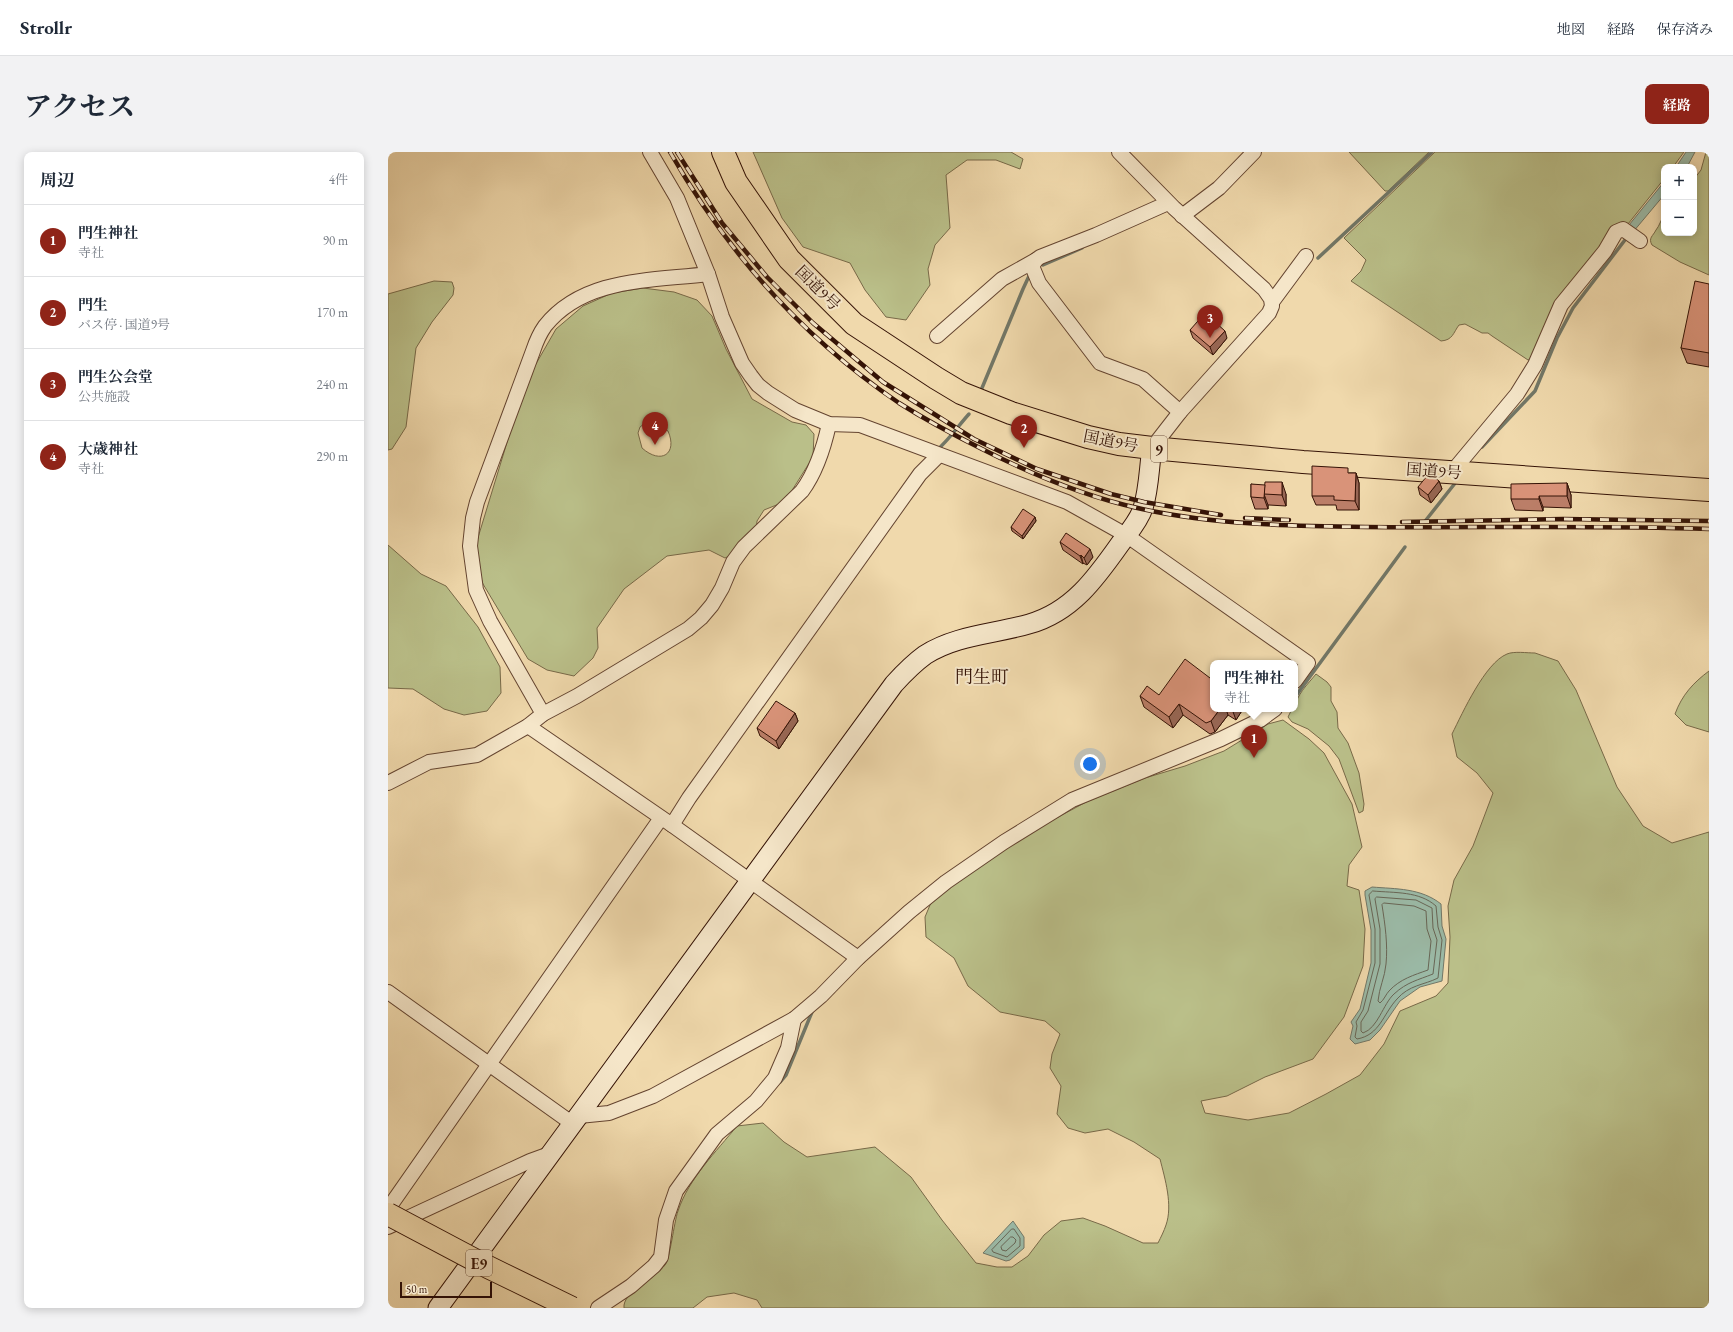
<!DOCTYPE html>
<html lang="ja">
<head>
<meta charset="utf-8">
<style>
  body { margin:0; font-family:"EB Garamond","Noto Serif JP",serif; background:#f2f2f3; color:#1f2937 }
  .controls { position:absolute; right:12px; top:12px; display:grid; overflow:hidden; border-radius:8px; box-shadow:0 2px 10px #0003 }
  .controls button { width:36px; height:36px; display:grid; place-items:center; padding:0; border:0; border-bottom:1px solid #e0e1e3; background:#fff; color:#1f2937; font:20px sans-serif }
  .scale { position:absolute; left:12px; bottom:10px; width:92px; box-sizing:border-box; padding-left:4px; border:2px solid #351306; border-top:0; font-size:11px; line-height:14px; white-space:nowrap; color:#351306; -webkit-text-stroke:3px #f5e6c9; paint-order:stroke }
  .you { position:absolute; left:702px; top:612px; width:14px; height:14px; margin:-10px; border:3px solid #fff; border-radius:50%; background:#1a73e8; box-shadow:0 0 0 6px #1a73e833 }
  .badge { display:grid; place-items:center; width:26px; height:26px; border-radius:50%; background:#8f2418; color:#fff; font-size:13px; font-weight:700 }
  .pin { position:absolute; translate:-50% -33px; filter:drop-shadow(0 1px 2px #0008) }
  .pin::after { content:''; position:absolute; top:21px; width:14px; height:12px; background:inherit; clip-path:polygon(0 0,100% 0,50% 100%) }
  .popup { position:absolute; left:822px; top:508px; width:88px; height:52px; box-sizing:border-box; display:grid; place-content:center; border-radius:8px; background:#fff; filter:drop-shadow(0 1px 3px #0005); font-size:13px; white-space:nowrap; color:#747a83 }
  .popup b { font-size:15px; color:#1f2937 }
  .popup::after { content:''; position:absolute; left:50%; top:100%; margin-left:-8px; border:8px solid transparent; border-top-color:#fff }
  .list { margin:0; padding:0; list-style:none }
  h2 { display:flex; justify-content:space-between; align-items:center; height:52px; margin:0; padding:0 16px; font-size:17px }
  h2 small { font-size:13px; font-weight:400; color:#747a83 }
  .list li { display:grid; grid-template-columns:26px 1fr auto; gap:12px; align-items:center; box-sizing:border-box; height:72px; padding:0 16px; border-top:1px solid #e0e1e3 }
  .list b { display:block; font-size:15px; white-space:nowrap }
  .list p { margin:0; font-size:13px; white-space:nowrap; color:#747a83 }
  .list em { font-size:13px; font-style:normal; color:#747a83 }
  .map { position:relative; flex:none; width:1321px; height:1156px; overflow:hidden; border-radius:8px }
  header { display:flex; align-items:center; gap:24px; box-sizing:border-box; height:56px; padding:0 20px; background:#fff; border-bottom:1px solid #e0e1e3 }
  header strong { font-size:19px }
  nav { display:flex; gap:22px; margin-inline-start:auto; font-size:14px }
  .intro { display:flex; align-items:center; justify-content:space-between; box-sizing:border-box; height:96px; padding:0 24px }
  h1 { margin:0; font-size:28px }
  .button { padding:10px 18px; border-radius:8px; background:#8f2418; color:#fff; font-size:14px; font-weight:700 }
  main { display:flex; gap:24px; padding:0 24px }
  aside { flex:1; background:#fff; border-radius:8px; box-shadow:0 2px 10px #0003 }
  .map>svg:first-child { display:block }
  .green { fill:#babf89; stroke:#786948; fill-rule:evenodd }
  .water { fill:#9bbaa7; stroke:#727767 }
  .lines { fill:none; stroke-linecap:round; stroke-linejoin:round }
  .shore { stroke:#686656; stroke-width:1 }
  .stream { stroke:#727767; stroke-width:3.5 }
  .street-casing { stroke:#644430; stroke-width:16 }
  .secondary-casing { stroke:#351306; stroke-width:21 }
  .highway-casing { stroke:#351306; stroke-width:24 }
  .street { stroke:#f5e6c9; stroke-width:14 }
  .secondary { stroke:#f5e6c9; stroke-width:19 }
  .highway { stroke:#f0d9ac; stroke-width:22 }
  .rail-casing { stroke:#351306; stroke-width:4.5 }
  .rail { stroke:#f5e6c9; stroke-width:3; stroke-dasharray:9; stroke-linecap:butt }
  .highway-bridge-casing { stroke:#351306; stroke-width:24; stroke-linecap:butt }
  .highway-bridge { stroke:#f0d9ac; stroke-width:22 }
  .wall { fill:#bb7e68; stroke:#351306 }
  .shaded-wall { fill:#986755; stroke:#351306 }
  .building { fill:#d99379; stroke:#351306 }
  .labels { text-anchor:middle; dominant-baseline:central; stroke-width:4; stroke-linejoin:round; paint-order:stroke }
  .shield { fill:#f5e6c9; stroke:#6f5240; stroke-width:1 }
  .shield-label { font-size:15px; font-weight:bold; fill:#351306 }
  .street-label { font-size:16px; fill:#351306; stroke:#f5e6c9 }
  .quarter-label { font-size:18px; fill:#351306; stroke:#f5e6c9 }
</style>
</head>
<body>
<header>
<strong>Strollr</strong>
<nav><a>地図</a><a>経路</a><a>保存済み</a></nav>
</header>
<div class="intro"><h1>アクセス</h1><a class="button">経路</a></div>
<main>
<aside>
<h2>周辺<small>4件</small></h2>
<ul class="list">
<li><span class="badge">1</span><div><b>門生神社</b><p>寺社</p></div><em>90 m</em></li>
<li><span class="badge">2</span><div><b>門生</b><p>バス停 · 国道9号</p></div><em>170 m</em></li>
<li><span class="badge">3</span><div><b>門生公会堂</b><p>公共施設</p></div><em>240 m</em></li>
<li><span class="badge">4</span><div><b>大歳神社</b><p>寺社</p></div><em>290 m</em></li>
</ul>
</aside>
<div class="map">
<svg width="1321" height="1156" viewBox="0 0 1321 1156">
  <rect width="100%" height="100%" fill="#f0d9ac"/>
  <filter id="stains"><feTurbulence type="fractalNoise" baseFrequency=".005" numOctaves="4"/><feColorMatrix values="0 0 0 0 .2 0 0 0 0 .09 0 0 0 0 .02 0 0 0 .5 -.17"/></filter>
  <radialGradient id="worn" r=".72"><stop offset=".6" stop-color="#630" stop-opacity="0"/><stop offset="1" stop-color="#630" stop-opacity=".3"/></radialGradient>
  <g class="green">
    <path d="M365 0H623L635 7 632 17 608 8H579L558 23 562 76 547 93 540 117 542 133 518 168 498 165 477 138 462 111 415 95 394 66Z"/>
    <path d="M961 0H1041L1000 39H997Z"/>
    <path d="M1047 0H1296L1285 15H1276V27L1240 72 1235 73 1143 207 1140 208 1104 184 1100 181H1094L1077 172 1071 173C1065 181 1065 188 1053 189L963 129 973 119 978 108 956 86Z"/>
    <path d="M1318 0H1321V123L1292 110 1264 93C1260 86 1265 84 1268 78 1272 73 1272 69 1276 64V81H1306V27L1313 18Z"/>
    <path d="M46 129 64 130 66 136 65 143 44 170 28 196 18 275 4 297 0 298V142Z"/>
    <path d="M255 136 286 140 309 148 324 164 338 197 364 247 404 270 418 273 426 282 425 305 403 340 391 352 376 358 369 369 368 379 350 400 337 406 321 398 279 404 236 437 209 476 210 496 205 506 186 524 159 518 140 507 95 432 85 402 124 274 145 217 168 177 195 154 224 141ZM256 272 269 273 280 279C290 302 273 313 254 296L250 281 252 275Z"/>
    <path d="M0 393 33 422 58 434 90 475 112 515 113 541 99 559 76 563 56 557 25 537 0 536Z"/>
    <path d="M1147 501 1170 509 1188 538 1229 635 1255 674 1284 691 1321 680V1156H374L369 1148 346 1141 319 1145 305 1156H236C234 1140 268 1125 277 1113 282 1107 286 1070 290 1059 301 1026 328 1000 349 974L375 971 396 990 419 1005 487 995 523 1025 554 1068 588 1111 609 1115H624L640 1104 656 1083 673 1069 695 1066 717 1074 755 1091H770C773 1085 776 1079 778 1073 785 1053 777 1027 772 1007L746 990 720 977 697 981 680 976 669 962 673 934 662 916 664 902 672 882 657 869 612 860 580 834 566 806 538 785 537 765 542 753 560 734 639 682 698 650 757 626 797 614 836 599 880 572 895 568 921 587 936 601 964 652 974 695 961 713 959 734 971 738 977 777 975 814 956 865 925 907 877 925 839 944 813 949 817 961 860 968 901 961 938 942 972 923 996 892 1012 859 1048 844 1060 831 1062 785 1060 754 1066 728 1085 694 1105 641 1089 621 1069 605 1064 582C1075 560 1097 511 1119 502 1126 499 1139 501 1147 501Z"/>
    <path d="M1321 519V580L1298 573 1287 562C1294 543 1305 531 1321 519Z"/>
    <path d="M928 522 939 530 943 535V549L949 560 950 576 960 591 971 621 976 652 975 659 971 661 951 607 941 594 920 577 904 570 900 565 904 557H907C907 544 920 532 928 522Z"/>
  </g>
  <g class="water">
    <path d="M1298 0H1307L1299 15H1288Z"/>
    <path d="M1276 30V43L1245 80 1241 73Z"/>
    <path d="M984 735C1008 737 1033 736 1053 752L1054 774 1058 787 1054 829 1032 835 1012 849 992 878 982 888 967 892 962 887 965 874 963 870 972 857 983 811V778L977 743V739Z"/>
    <path d="M625 1069 636 1085V1096L622 1108 618 1109 595 1101Z"/>
  </g>
  <g class="lines">
    <g class="shore">
      <path d="M985 739C1007 741 1031 739 1048 754L1050 775 1054 788 1050 826C1036 833 1021 833 1009 847 995 862 992 883 969 887L967 885 969 874 968 870 975 858 987 811V777L981 743Z"/>
      <path d="M989 745 1028 748 1044 756 1045 776 1049 788 1045 822C1030 828 1019 830 1006 842 995 852 990 876 975 881L973 879V870L980 859 992 812V777L987 747Z"/>
      <path d="M996 751 1026 754 1038 759 1039 777 1043 789 1040 818C1026 823 1012 827 1001 839 998 842 996 848 992 851L990 849C991 836 997 825 998 812 1000 793 997 772 994 753Z"/>
      <path d="M624 1077H626L632 1086V1094L619 1105 605 1100 604 1098Z"/>
      <path d="M623 1085H625L628 1088 627 1091 618 1099 614 1098 613 1095Z"/>
    </g>
    <g class="stream">
      <path d="M930 106 1044 0"/>
      <path d="M655 113 694 96"/>
      <path d="M594 236 635 137 641 124"/>
      <path d="M1094 295 1147 239 1169 186 1185 156 1240 84"/>
      <path d="M548 299C561 288 570 274 581 262"/>
      <path d="M1038 368 1068 330"/>
      <path d="M907 545 1017 395"/>
      <path d="M392 930 398 923 424 860"/>
    </g>
    <g class="street-casing">
      <g id="street">
        <path d="M262 0 289 46 320 122 334 165 354 211 363 224 370 233 380 241 407 258 441 272 472 273 679 350 738 383 920 511 907 529"/>
        <path d="M731 0 786 56 876 137 883 147 884 154 881 161 792 260 764 296"/>
        <path d="M780 51 708 83 652 105 648 108 644 114 651 131 712 211 755 227 792 260"/>
        <path d="M794 64 831 36 866 0"/>
        <path d="M884 150 918 104"/>
        <path d="M549 184 614 127 648 108"/>
        <path d="M1064 320 1129 242 1147 213 1173 153 1217 99 1228 80 1235 77 1252 89"/>
        <path d="M155 562 102 469 88 438 82 394 85 366 89 350 145 199C148 190 152 181 157 174 196 125 264 129 320 122"/>
        <path d="M140 574 284 673 470 806"/>
        <path d="M0 631 41 610 89 603 140 574 155 562 189 544 300 477 313 466 324 453 334 436 345 410 356 395 414 339C428 320 436 295 441 272"/>
        <path d="M284 673 301 646 532 322 551 303"/>
        <path d="M0 840 185 972"/>
        <path d="M191 964 221 961 265 944 406 867 433 844 470 806 521 760 558 730 616 690 684 648 833 587 872 568 887 557"/>
        <path d="M0 1057 273 666"/>
        <path d="M0 1075 142 1009 164 1001"/>
        <path d="M210 1156 243 1134 266 1114 273 1105 278 1068 288 1039 329 982 368 949 387 926 400 896 406 867"/>
      </g>
    </g>
    <g class="secondary-casing">
      <path id="secondary" d="M50 1156 506 532C516 521 526 511 537 503 568 483 607 482 641 472 684 460 708 426 732 392 740 381 751 369 755 356 761 337 761 316 764 296"/>
    </g>
    <g class="highway-casing">
      <path id="highway" d="M335 0 348 30 401 107 466 172 548 226 573 241 623 261 700 285 731 292 764 296 915 310 1321 338"/>
    </g>
    <use href="#street" class="street"/>
    <use href="#secondary" class="secondary"/>
    <use href="#highway" class="highway"/>
    <g class="rail-casing">
      <g id="rail">
        <path d="M282 0C339 100 415 186 511 251 538 268 566 283 594 297 645 323 698 345 754 357 827 373 903 374 978 375 1092 376 1207 373 1321 377"/>
        <path d="M289 0 334 71 379 125 425 171 495 230 586 287 649 317 723 342 756 350 833 363"/>
        <path d="M857 366 901 368"/>
        <path d="M1014 370 1175 367 1321 369"/>
      </g>
    </g>
    <use href="#rail" class="rail"/>
    <g class="highway-bridge-casing">
      <path id="highway-bridge" d="M0 1062 100 1115 184 1156"/>
    </g>
    <use href="#highway-bridge" class="highway-bridge"/>
  </g>
  <g class="wall">
    <path d="M1321 132V215L1299 211 1293 196Z"/>
    <path d="M802 178 839 186 825 203 805 186Z"/>
    <path d="M961 321H968L971 331V358H949L948 353H928L924 344Z"/>
    <path d="M1051 329 1054 337 1043 351 1032 343 1030 335Z"/>
    <path d="M1179 331 1183 343V356L1155 355V359L1127 358 1123 347Z"/>
    <path d="M863 332 898 342V354L881 353H880V357H867L863 345Z"/>
    <path d="M647 365 648 369 635 387 624 379 623 375Z"/>
    <path d="M672 390 705 405 699 413 695 411V412L675 398Z"/>
    <path d="M771 543 825 557H855L848 568 840 563 827 580 822 582 795 563 785 576 756 555 752 544Z"/>
    <path d="M407 561 410 569 391 597 372 584 369 576Z"/>
  </g>
  <g class="shaded-wall">
    <path d="M837 179 839 186 825 203 822 195Z"/>
    <path d="M968 321 971 331V358L967 349Z"/>
    <path d="M1051 329 1054 337 1043 351 1040 343Z"/>
    <path d="M894 330 898 342V354L894 343Z"/>
    <path d="M1179 331 1183 343V356L1179 344Z"/>
    <path d="M876 342 880 353V357L876 346Z"/>
    <path d="M1151 344 1155 355V359L1151 347Z"/>
    <path d="M647 365 648 369 635 387 634 384Z"/>
    <path d="M702 397 705 405 699 413 696 406Z"/>
    <path d="M693 403 695 411V412L692 404Z"/>
    <path d="M791 552 795 563 785 576 781 565Z"/>
    <path d="M832 557H838L840 563 827 580 823 569Z"/>
    <path d="M844 557H855L848 568Z"/>
    <path d="M407 561 410 569 391 597 388 589Z"/>
  </g>
  <g class="building">
    <path d="M1307 129 1321 132V201L1293 196Z"/>
    <path d="M817 161 837 179 822 195 802 178Z"/>
    <path d="M924 314 960 316V321H968L967 349 946 348V344H924Z"/>
    <path d="M1039 324H1045L1051 329 1040 343 1030 335Z"/>
    <path d="M877 330H894V343L876 342Z"/>
    <path d="M1179 331V344H1151V347H1123V332Z"/>
    <path d="M863 332 877 333 876 346 863 345Z"/>
    <path d="M635 357 647 365 634 384 623 375Z"/>
    <path d="M678 381 702 397 696 406 693 403 692 404 672 390Z"/>
    <path d="M797 507 822 526 824 522 825 523V557H832L823 569 818 571 791 552 781 565 752 544 759 534 771 543Z"/>
    <path d="M388 549 407 561 388 589 369 576Z"/>
  </g>
  <g class="labels">
    <g class="shield">
      <rect x="763" y="284" width="16" height="26" rx="3"/>
      <rect x="78" y="1098" width="26" height="26" rx="3"/>
    </g>
    <g class="shield-label">
      <text x="771" y="297">9</text>
      <text x="91" y="1111">E9</text>
    </g>
    <g class="street-label">
      <text transform="translate(430 136) rotate(45)">国道9号</text>
      <text transform="translate(723 289) rotate(11)">国道9号</text>
      <text transform="translate(1046 319) rotate(4)">国道9号</text>
    </g>
    <g class="quarter-label">
      <text x="594" y="524">門生町</text>
    </g>
  </g>
  <rect width="100%" height="100%" filter="url(#stains)"/>
  <rect width="100%" height="100%" fill="url(#worn)"/>
</svg>
<div class="controls">
<button>+</button>
<button>−</button>
</div>
<div class="scale">50 m</div>
<div class="you"></div>
<div class="pin badge" style="left:866px;top:606px">1</div>
<div class="popup"><b>門生神社</b>寺社</div>
<div class="pin badge" style="left:636px;top:296px">2</div>
<div class="pin badge" style="left:822px;top:186px">3</div>
<div class="pin badge" style="left:267px;top:293px">4</div>
</div>
</main>
</body>
</html>
